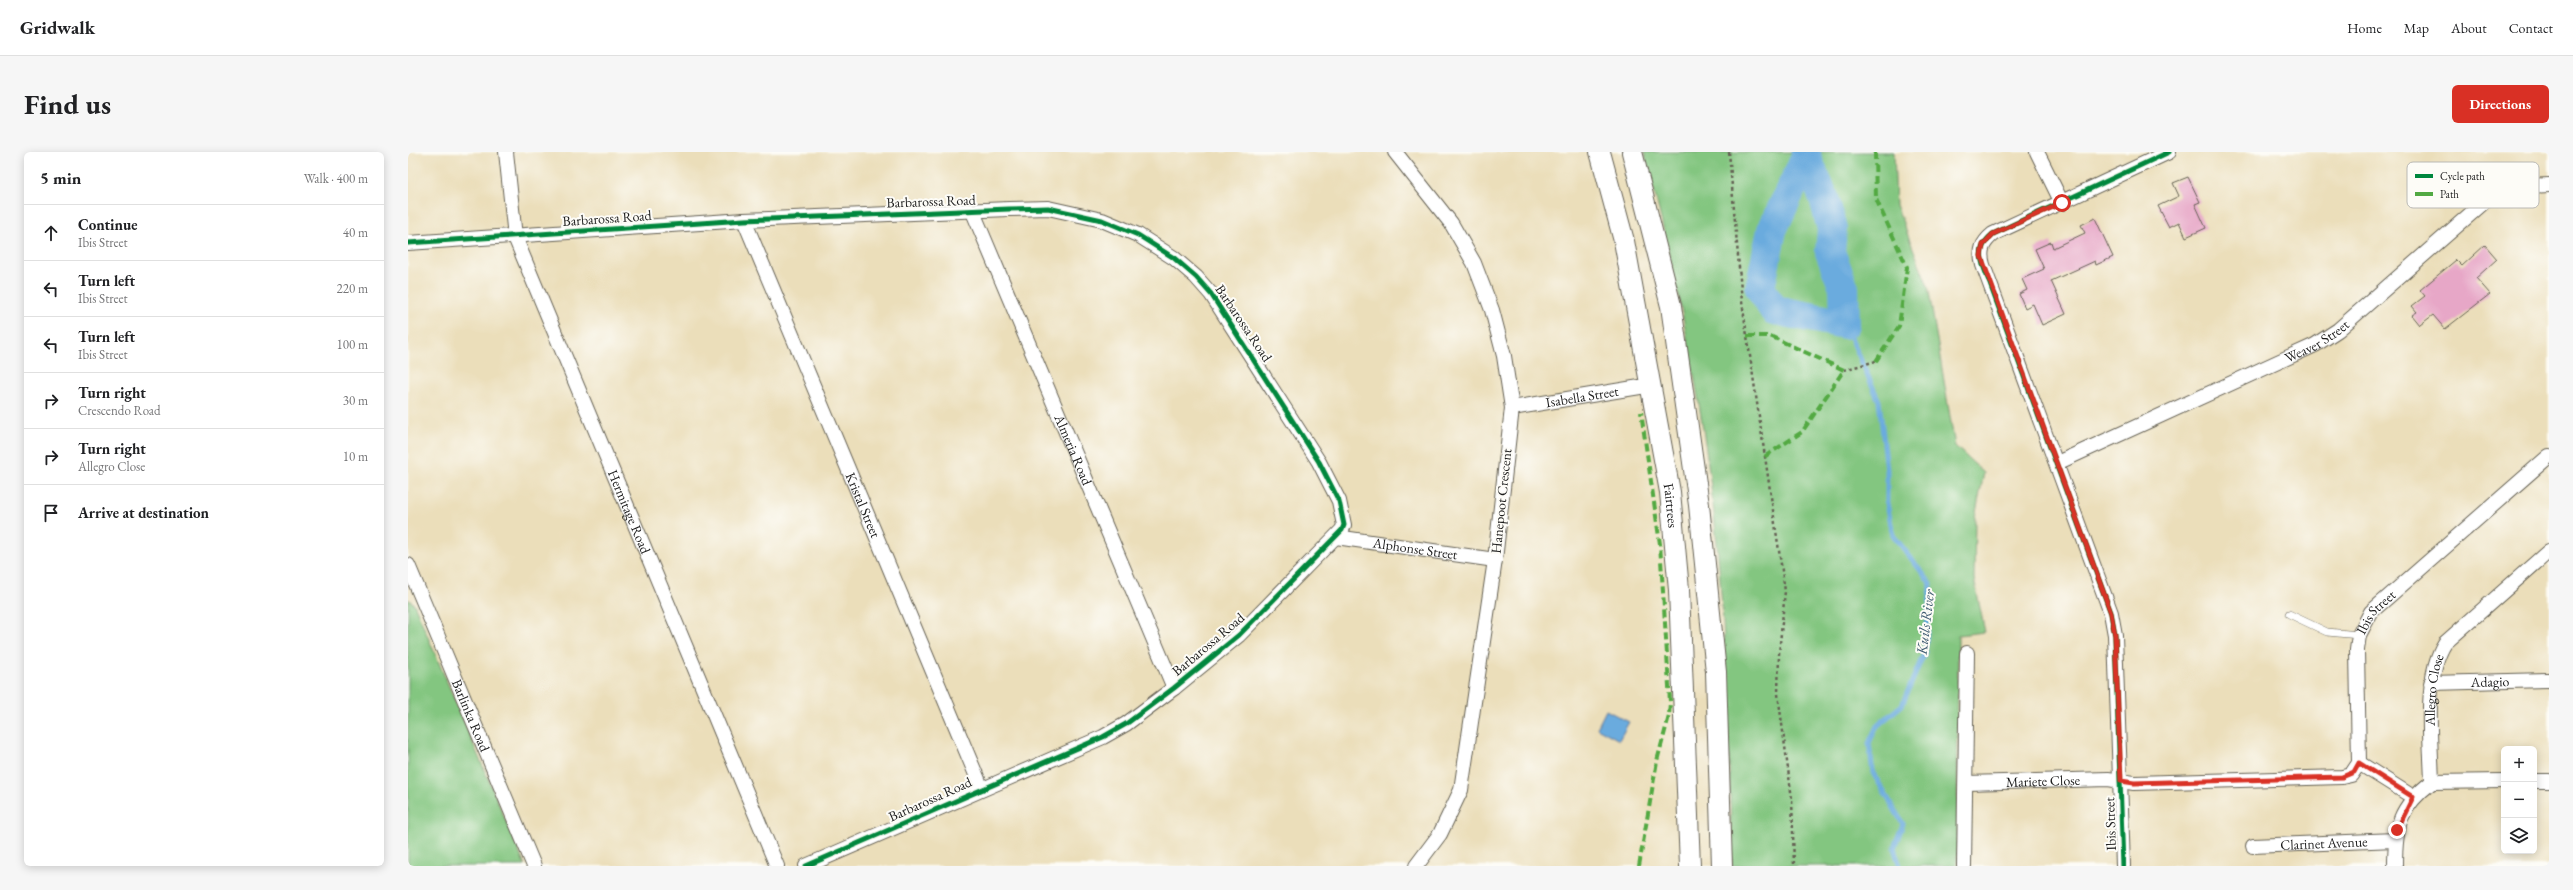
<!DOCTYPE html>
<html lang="en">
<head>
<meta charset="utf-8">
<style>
  body { margin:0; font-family:"EB Garamond",serif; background:#f6f6f6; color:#202124 }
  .controls { position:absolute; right:12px; bottom:12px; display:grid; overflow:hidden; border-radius:6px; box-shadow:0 2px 10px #0003 }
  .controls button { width:36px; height:36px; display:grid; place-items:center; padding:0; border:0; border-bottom:1px solid #e0e0e0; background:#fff; color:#202124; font:20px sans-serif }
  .stop { position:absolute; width:12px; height:12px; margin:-9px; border:3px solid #d93025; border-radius:50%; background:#fff }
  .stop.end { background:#d93025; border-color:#fff; box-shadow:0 1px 4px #0008 }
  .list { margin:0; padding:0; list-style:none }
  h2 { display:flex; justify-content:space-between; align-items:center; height:52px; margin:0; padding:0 16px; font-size:17px }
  h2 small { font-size:13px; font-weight:400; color:#757577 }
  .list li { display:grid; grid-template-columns:26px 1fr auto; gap:12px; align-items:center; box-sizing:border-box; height:56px; padding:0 16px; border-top:1px solid #e0e0e0 }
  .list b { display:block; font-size:15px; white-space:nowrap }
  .list p { margin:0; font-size:13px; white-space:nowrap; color:#757577 }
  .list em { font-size:13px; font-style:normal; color:#757577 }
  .icon { flex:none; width:22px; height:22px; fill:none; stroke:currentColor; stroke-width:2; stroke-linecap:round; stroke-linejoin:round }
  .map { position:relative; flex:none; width:2141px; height:714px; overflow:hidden; border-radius:6px }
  header { display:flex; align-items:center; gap:24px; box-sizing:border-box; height:56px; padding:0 20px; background:#fff; border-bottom:1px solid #e0e0e0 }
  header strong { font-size:19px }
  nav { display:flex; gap:22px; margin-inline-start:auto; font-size:14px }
  .intro { display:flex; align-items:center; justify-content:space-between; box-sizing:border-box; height:96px; padding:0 24px }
  h1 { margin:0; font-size:28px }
  .button { padding:10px 18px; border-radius:6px; background:#d93025; color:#fff; font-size:14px; font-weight:700 }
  main { display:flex; gap:24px; padding:0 24px }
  aside { flex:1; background:#fff; border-radius:6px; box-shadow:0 2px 10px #0003 }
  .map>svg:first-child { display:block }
  .green { fill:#83c680; stroke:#50714e }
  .water { fill:#6babde; stroke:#44647d }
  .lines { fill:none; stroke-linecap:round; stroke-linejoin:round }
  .stream { stroke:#6babde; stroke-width:5 }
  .river { stroke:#6babde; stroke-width:30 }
  .building { fill:#e7a7c7 }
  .lane-casing { stroke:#646053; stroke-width:8 }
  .street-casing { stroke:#646053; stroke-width:16 }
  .secondary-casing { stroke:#646053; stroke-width:22 }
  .path { stroke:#646053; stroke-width:2.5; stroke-dasharray:3 3; stroke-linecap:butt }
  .lane { stroke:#fff; stroke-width:7 }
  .street { stroke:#fff; stroke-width:14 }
  .secondary { stroke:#fff; stroke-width:20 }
  .quiet { stroke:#52a943; stroke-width:4; stroke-dasharray:8 4; stroke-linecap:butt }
  .cycleway-casing { stroke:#fdfcf7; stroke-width:8 }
  .cycleway { stroke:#00873e; stroke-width:5 }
  .route { stroke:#d93025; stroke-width:5 }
  .labels { text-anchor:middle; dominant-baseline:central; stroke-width:4; stroke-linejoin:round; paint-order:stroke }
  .street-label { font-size:14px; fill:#1c1c1c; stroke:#fdfcf7 }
  .water-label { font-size:15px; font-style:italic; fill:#405c73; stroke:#fdfcf7 }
  .key { fill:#fdfcf7; stroke:#bab9b5; stroke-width:1 }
  .key-label { font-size:11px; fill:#1c1c1c }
</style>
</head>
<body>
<header>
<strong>Gridwalk</strong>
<nav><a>Home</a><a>Map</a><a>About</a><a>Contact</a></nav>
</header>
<div class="intro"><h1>Find us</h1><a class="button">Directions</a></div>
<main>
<aside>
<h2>5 min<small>Walk · 400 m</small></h2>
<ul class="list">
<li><svg class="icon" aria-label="ahead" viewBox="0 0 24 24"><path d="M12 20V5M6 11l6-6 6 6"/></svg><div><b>Continue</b><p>Ibis Street</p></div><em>40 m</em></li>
<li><svg class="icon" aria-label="left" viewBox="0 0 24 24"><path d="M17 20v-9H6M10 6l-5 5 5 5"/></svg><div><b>Turn left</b><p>Ibis Street</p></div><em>220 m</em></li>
<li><svg class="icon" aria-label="left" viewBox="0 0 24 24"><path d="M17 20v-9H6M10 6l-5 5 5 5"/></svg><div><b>Turn left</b><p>Ibis Street</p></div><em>100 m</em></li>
<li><svg class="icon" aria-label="right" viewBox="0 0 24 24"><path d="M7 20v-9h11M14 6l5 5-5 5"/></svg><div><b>Turn right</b><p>Crescendo Road</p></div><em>30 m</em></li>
<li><svg class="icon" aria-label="right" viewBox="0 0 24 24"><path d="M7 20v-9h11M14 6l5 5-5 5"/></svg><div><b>Turn right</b><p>Allegro Close</p></div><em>10 m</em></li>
<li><svg class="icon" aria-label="arrive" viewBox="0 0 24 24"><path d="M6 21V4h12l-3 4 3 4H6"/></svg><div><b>Arrive at destination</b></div></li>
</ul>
</aside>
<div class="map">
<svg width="2141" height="714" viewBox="0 0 2141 714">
  <rect width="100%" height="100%" fill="#fdfcf7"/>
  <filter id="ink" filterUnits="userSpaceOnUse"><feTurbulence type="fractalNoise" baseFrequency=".025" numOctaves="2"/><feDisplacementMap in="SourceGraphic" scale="8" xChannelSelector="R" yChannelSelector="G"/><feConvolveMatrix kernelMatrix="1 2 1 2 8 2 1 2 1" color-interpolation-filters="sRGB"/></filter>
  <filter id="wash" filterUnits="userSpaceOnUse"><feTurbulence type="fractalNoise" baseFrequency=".012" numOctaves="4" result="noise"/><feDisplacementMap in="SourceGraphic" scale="16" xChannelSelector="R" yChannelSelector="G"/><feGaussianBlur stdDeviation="0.9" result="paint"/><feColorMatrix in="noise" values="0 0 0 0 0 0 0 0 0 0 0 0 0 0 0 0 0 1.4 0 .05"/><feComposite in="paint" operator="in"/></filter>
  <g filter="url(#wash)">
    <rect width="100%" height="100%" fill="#ebdeba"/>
    <g class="green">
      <path d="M1236 0H1486L1488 53 1520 134 1547 294 1576 321 1567 365 1566 427 1577 480 1550 483 1549 714H1324C1321 606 1319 499 1309 392 1297 259 1270 129 1236 0Z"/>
      <path d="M0 447 6 452 117 714H0Z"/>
    </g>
    <path class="water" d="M1198 558 1221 570 1211 588 1189 576Z"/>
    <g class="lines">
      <path class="stream" d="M1437 172 1471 249 1479 318V351L1485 383 1523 432 1517 499 1494 553 1469 574 1461 591 1465 621 1495 672 1486 696 1492 714"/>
      <path class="river" d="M1398 5 1416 46 1424 77 1422 100 1436 136 1437 172 1366 158 1352 136 1364 78 1398 5V0"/>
    </g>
    <g id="blocks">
      <g class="building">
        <path d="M1780 25 1792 50 1787 52 1798 76 1778 85 1771 70 1761 75 1750 54 1771 44 1765 31Z"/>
        <path d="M1687 66 1705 105 1688 113 1687 109 1643 129 1658 162 1634 173 1625 152 1617 156 1611 142 1619 138 1614 127 1636 117 1627 97 1643 90 1645 96 1677 81 1673 73Z"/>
        <path d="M2077 93 2089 107 2068 126 2082 142 2037 177 2025 163 2012 173 2004 163 2009 160 2004 154 2017 144 2012 138 2048 108 2054 114Z"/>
      </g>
    </g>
  </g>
  <g filter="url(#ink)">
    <use href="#blocks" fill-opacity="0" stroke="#646053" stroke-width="1"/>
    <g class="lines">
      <g class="lane-casing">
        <path id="lane" d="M1881 462 1919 480 1951 483"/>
      </g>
      <g class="street-casing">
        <g id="street">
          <path id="s1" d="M98 0 107 85 369 714"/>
          <path d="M987 0 1043 71 1066 111 1084 158 1096 204 1104 256 1087 408 1053 638 1032 682 1008 714"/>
          <path d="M1629 0 1654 51"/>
          <path id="s2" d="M565 60 766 536"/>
          <path id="s3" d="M336 68 574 637"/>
          <path d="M0 91 336 68 601 57 640 56 694 68 730 83 766 106 788 125 803 142 911 310 931 349 936 373 934 378 831 483 766 536 718 572 695 585 398 714"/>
          <path id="s4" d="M1104 256 1244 233"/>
          <path id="s5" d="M1649 311 1907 193 1930 178 2083 44 2102 35 2141 33"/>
          <path id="s6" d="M928 385 1087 408"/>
          <path id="s7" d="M0 413 126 714"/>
          <path id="s8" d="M2023 531 2141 528"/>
          <path d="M1951 611 2005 645"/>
          <path d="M2126 629H2141"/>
          <path d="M2024 630 2096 629"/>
          <path id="s9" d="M1558 631 1700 627 1726 631 1934 625 1943 623 1951 611 1949 498 1951 483 1963 460 2141 304"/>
          <path id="s10" d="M1845 694 1987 688"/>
          <path d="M1556 714 1559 501"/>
          <path d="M1715 714 1707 483 1703 461 1575 113C1571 99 1574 91 1585 82L1761 0"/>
          <path id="s11" d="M1987 714C1987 674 1991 655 2024 630 2023 590 2015 525 2037 491L2141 399"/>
        </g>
      </g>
      <g class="secondary-casing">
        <g id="secondary">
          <path id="s12" d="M1192 0 1216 89 1262 340 1271 438 1282 714"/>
          <path d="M1224 0 1263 154 1291 353 1308 520 1314 714"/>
        </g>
      </g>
      <g class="path">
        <path d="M1321 0 1334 150 1377 439 1371 502 1370 542 1384 647 1386 714"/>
        <path d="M1436 218 1468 209"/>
      </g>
      <use href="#lane" class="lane"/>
      <use href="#street" class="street"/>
      <use href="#secondary" class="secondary"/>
      <g class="quiet">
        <path d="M1467 0 1468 47 1499 115 1491 174 1468 209"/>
        <path d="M1339 184H1362L1436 218 1394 280 1356 305"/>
        <path d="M1231 714 1249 609 1261 564 1262 550 1252 392 1233 260"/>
      </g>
      <g class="cycleway-casing">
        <g id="cycleway">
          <path d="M0 91 336 68 601 57 640 56 694 68 730 83 766 106 788 125 803 142 911 310 931 349 936 373 934 378 831 483 766 536 718 572 695 585 398 714"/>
          <path d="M1715 714 1707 483 1703 461 1575 113C1571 99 1574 91 1585 82L1761 0"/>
        </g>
      </g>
      <use href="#cycleway" class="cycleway"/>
    </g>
  </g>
  <g class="lines" filter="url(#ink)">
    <path class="route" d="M1654 51 1585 82 1575 93 1573 104 1703 461 1707 483 1713 629 1726 631 1934 625 1946 620 1951 611 2005 645 1989 678"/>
  </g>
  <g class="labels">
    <g class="street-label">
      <text transform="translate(523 49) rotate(-2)">Barbarossa Road</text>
      <text transform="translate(199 66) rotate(-4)">Barbarossa Road</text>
      <text transform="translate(836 171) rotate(56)">Barbarossa Road</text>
      <text stroke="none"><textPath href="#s5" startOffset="287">Weaver Street</textPath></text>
      <text stroke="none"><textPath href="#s4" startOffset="71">Isabella Street</textPath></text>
      <text stroke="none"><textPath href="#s2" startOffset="258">Almeria Road</textPath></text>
      <text transform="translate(1093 349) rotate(-84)">Hanepoot Crescent</text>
      <text stroke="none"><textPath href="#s3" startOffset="309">Kristal Street</textPath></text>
      <text stroke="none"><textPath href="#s12" startOffset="361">Fairtrees</textPath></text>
      <text stroke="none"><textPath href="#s1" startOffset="383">Hermitage Road</textPath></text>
      <text stroke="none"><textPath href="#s6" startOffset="80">Alphonse Street</textPath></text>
      <text stroke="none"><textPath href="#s9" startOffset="557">Ibis Street</textPath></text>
      <text transform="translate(800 492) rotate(-40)">Barbarossa Road</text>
      <text stroke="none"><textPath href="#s8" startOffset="59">Adagio</textPath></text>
      <text stroke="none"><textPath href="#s11" startOffset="189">Allegro Close</textPath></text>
      <text stroke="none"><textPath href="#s7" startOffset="163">Barlinka Road</textPath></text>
      <text stroke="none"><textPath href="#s9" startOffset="77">Mariete Close</textPath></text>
      <text transform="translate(522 647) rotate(-24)">Barbarossa Road</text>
      <text transform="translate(1702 672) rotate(-92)">Ibis Street</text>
      <text stroke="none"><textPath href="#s10" startOffset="71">Clarinet Avenue</textPath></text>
    </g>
    <g class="water-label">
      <text transform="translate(1517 470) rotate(-83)">Kuils River</text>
    </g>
  </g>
  <rect x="1999" y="10" width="132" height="46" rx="6" class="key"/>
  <rect x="2007" y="22" width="18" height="4" fill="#00873e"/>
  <rect x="2007" y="40" width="18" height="4" fill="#52a943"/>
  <g class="key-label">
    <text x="2032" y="28">Cycle path</text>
    <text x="2032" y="46">Path</text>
  </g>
</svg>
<div class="controls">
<button>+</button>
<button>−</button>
<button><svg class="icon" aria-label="layers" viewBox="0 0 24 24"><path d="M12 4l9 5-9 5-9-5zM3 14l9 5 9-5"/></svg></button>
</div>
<div class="stop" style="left:1654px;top:51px"></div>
<div class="stop end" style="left:1989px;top:678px"></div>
</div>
</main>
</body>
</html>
